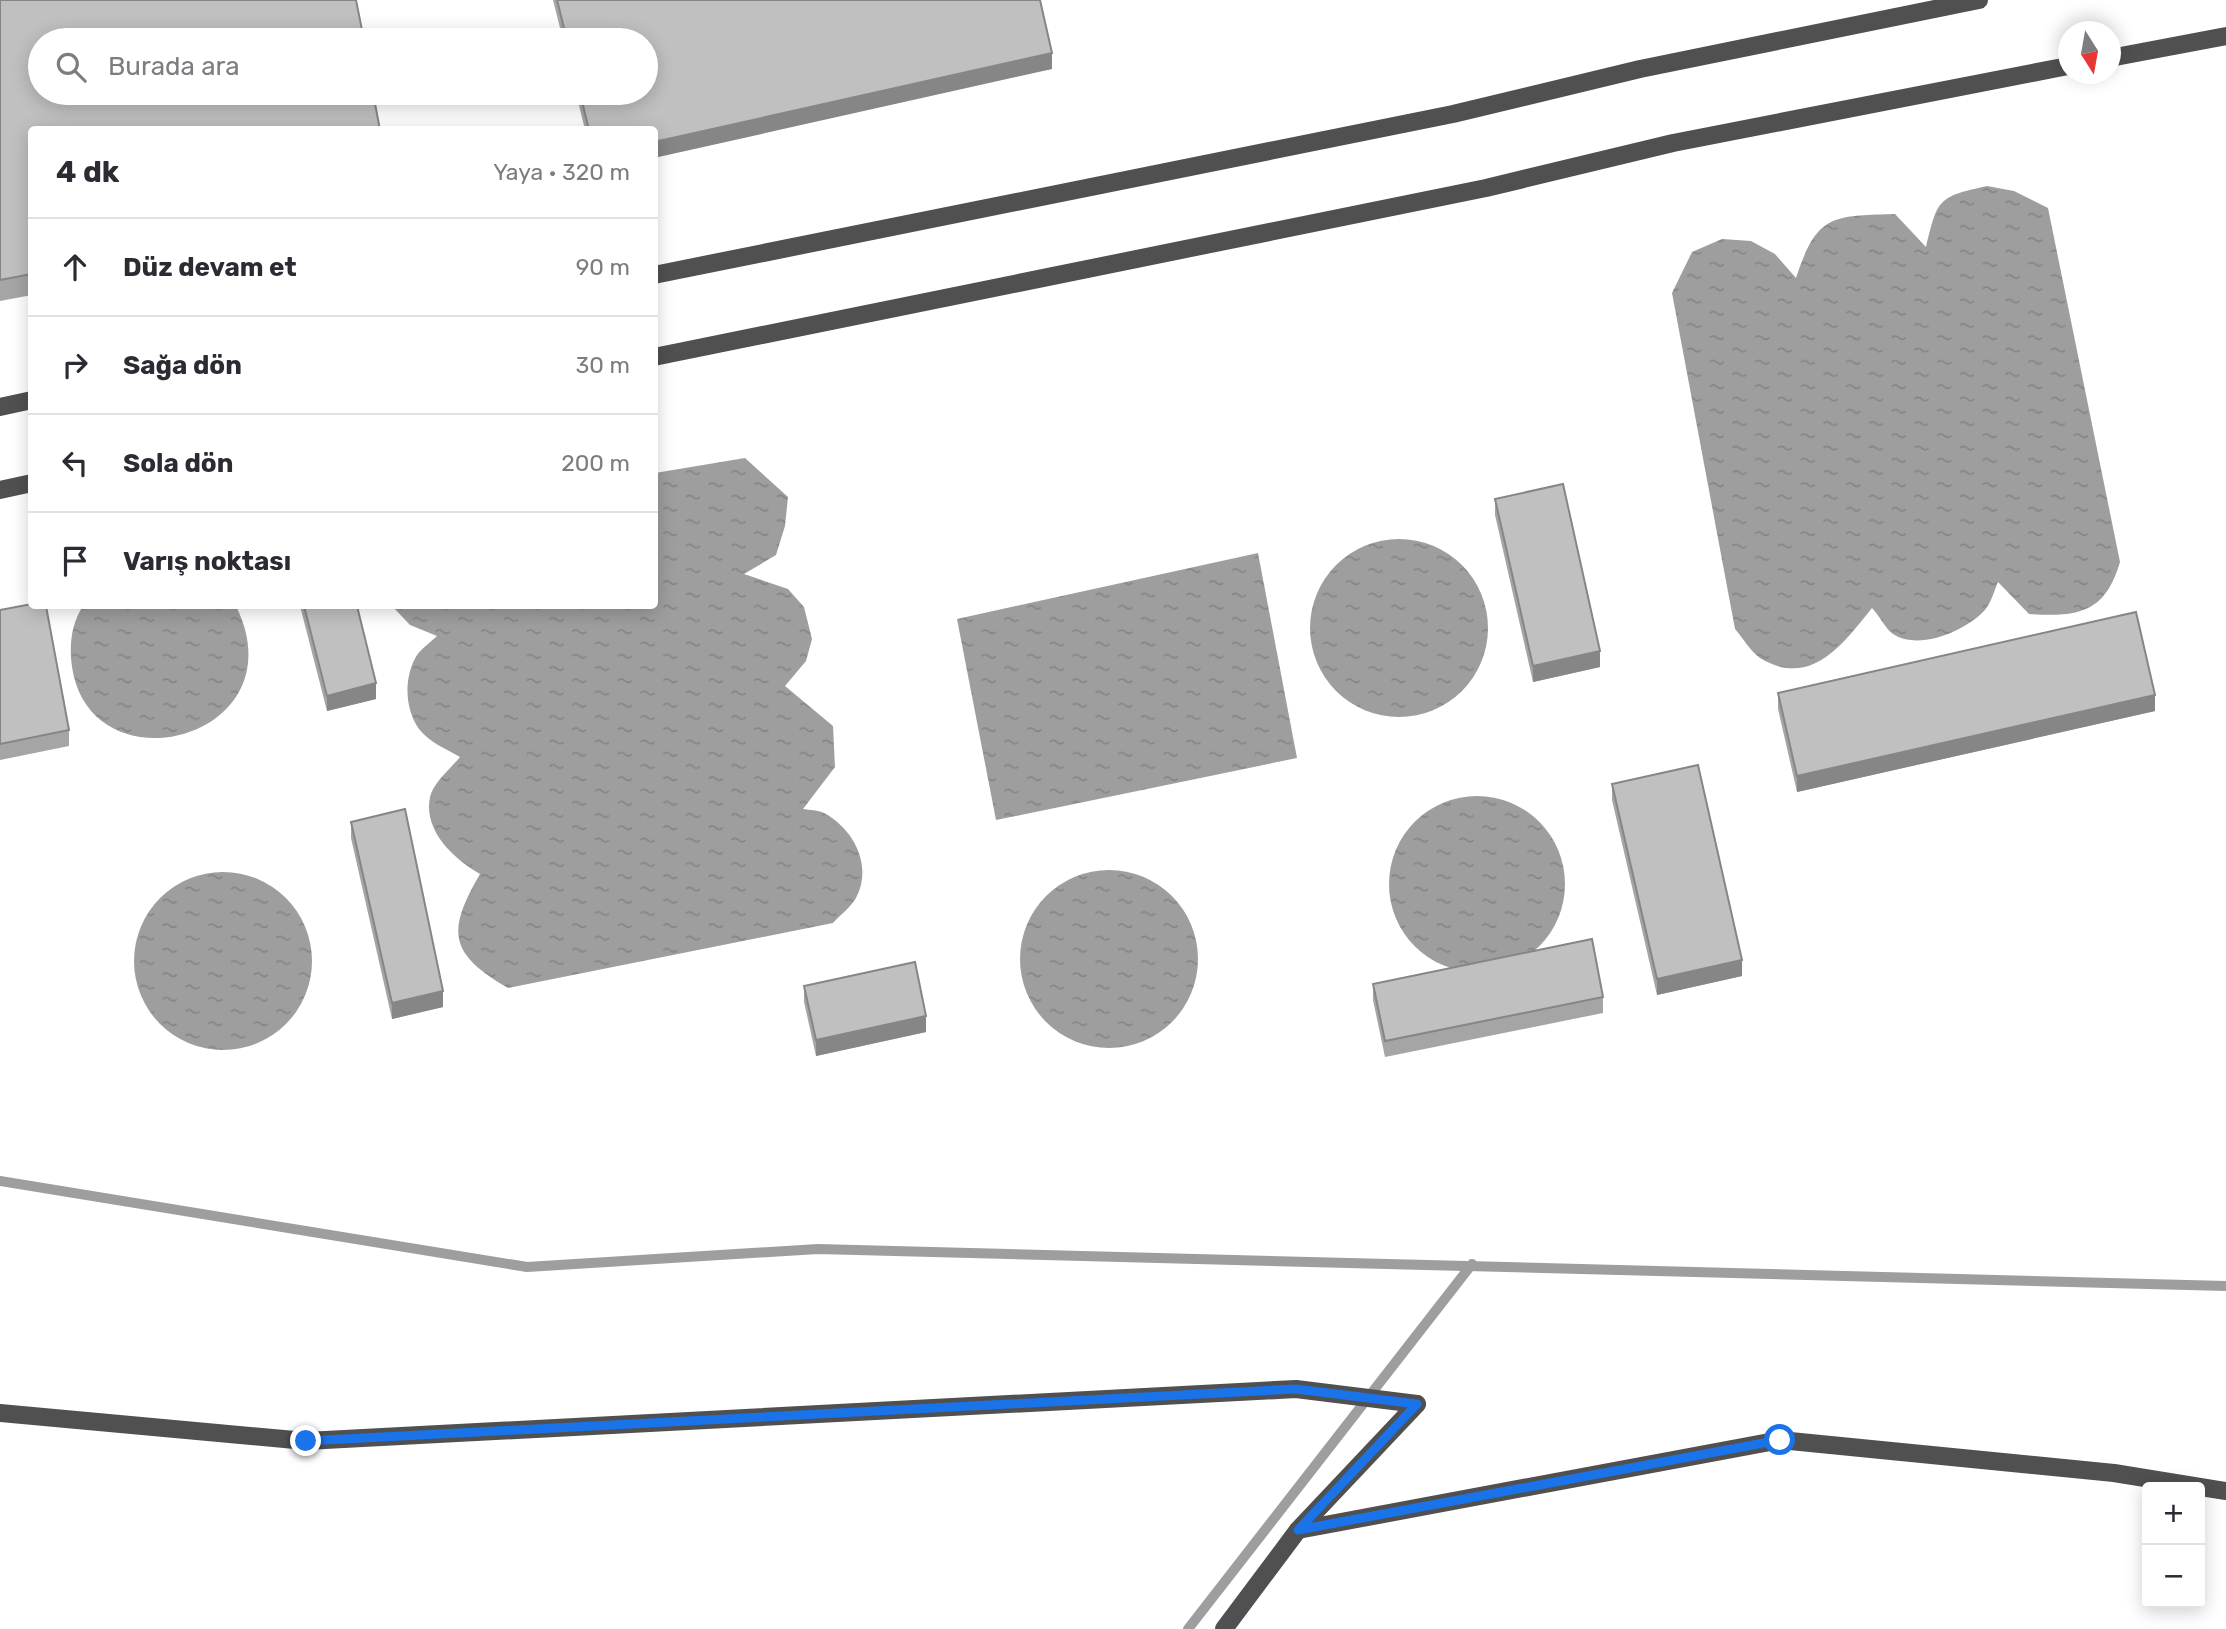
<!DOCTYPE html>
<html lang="tr">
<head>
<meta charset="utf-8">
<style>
  body { margin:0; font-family:Rubik,sans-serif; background:#f2f2f3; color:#2b2b33 }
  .controls { position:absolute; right:21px; bottom:21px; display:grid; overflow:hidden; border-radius:7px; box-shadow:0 4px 18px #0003 }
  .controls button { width:63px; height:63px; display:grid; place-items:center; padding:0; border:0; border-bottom:2px solid #e1e1e2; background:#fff; color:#2b2b33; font:35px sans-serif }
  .compass { position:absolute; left:2058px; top:21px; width:63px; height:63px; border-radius:50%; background:#fff; box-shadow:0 4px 18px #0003; rotate:169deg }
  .stop { position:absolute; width:21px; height:21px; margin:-16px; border:5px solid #1a73e8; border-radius:50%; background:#fff }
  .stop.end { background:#1a73e8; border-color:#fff; box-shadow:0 2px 7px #0008 }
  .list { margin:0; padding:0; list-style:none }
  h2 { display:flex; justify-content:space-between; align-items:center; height:91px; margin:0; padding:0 28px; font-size:30px }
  h2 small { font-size:23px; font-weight:400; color:#7c7c81 }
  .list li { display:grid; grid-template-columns:46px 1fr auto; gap:21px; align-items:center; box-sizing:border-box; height:98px; padding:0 28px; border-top:2px solid #e1e1e2 }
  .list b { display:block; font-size:26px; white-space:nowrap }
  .list em { font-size:23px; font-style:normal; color:#7c7c81 }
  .icon { flex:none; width:38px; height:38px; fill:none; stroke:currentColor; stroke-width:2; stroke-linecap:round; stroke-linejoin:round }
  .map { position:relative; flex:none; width:2226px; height:1629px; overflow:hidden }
  .search { position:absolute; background:#fff; box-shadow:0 4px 18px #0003; left:28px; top:28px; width:630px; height:77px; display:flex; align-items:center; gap:18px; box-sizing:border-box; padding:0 24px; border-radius:38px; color:#7c7c81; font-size:26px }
  .panel { position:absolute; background:#fff; box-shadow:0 4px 18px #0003; left:28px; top:126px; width:630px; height:483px; border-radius:7px }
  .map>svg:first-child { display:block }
  .water { fill:url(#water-ripples) }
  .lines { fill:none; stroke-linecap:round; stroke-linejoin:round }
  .stream { stroke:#9e9e9e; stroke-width:10 }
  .minor { stroke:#505050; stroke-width:18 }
  .wall { fill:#a5a5a5 }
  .shaded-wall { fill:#868686 }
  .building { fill:#c0c0c0; stroke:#868686; stroke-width:2 }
  .route { stroke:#1a73e8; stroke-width:9 }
</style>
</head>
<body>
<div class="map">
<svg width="2226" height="1629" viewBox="0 0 2226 1629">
  <defs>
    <pattern id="water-ripples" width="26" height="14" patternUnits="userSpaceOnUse" patternTransform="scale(1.75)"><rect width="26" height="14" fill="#9e9e9e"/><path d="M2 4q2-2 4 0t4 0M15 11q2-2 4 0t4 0" fill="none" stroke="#868686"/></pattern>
  </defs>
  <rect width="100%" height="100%" fill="#fff"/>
  <g class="water">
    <path d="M1987 186 2014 191 2048 208 2120 562C2105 614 2077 617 2029 614L1998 582C1994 591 1991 604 1984 611 1965 631 1919 651 1893 634 1885 628 1879 615 1872 608 1843 644 1811 689 1760 658 1751 652 1742 637 1735 629L1672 293 1692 252 1722 239 1751 241 1775 254 1796 278C1817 214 1832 216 1895 214L1926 247C1938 199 1937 197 1987 186Z"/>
    <path d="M745 458 788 497 785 526 776 555 744 574 788 589 804 607 812 639 806 661 785 686 833 726 835 767 803 809C810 810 818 810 824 813 854 829 873 866 856 898 851 907 840 915 833 923L508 988C448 953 447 931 480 874 454 859 423 831 430 797 433 783 451 768 460 757 446 749 429 742 419 729 404 708 404 676 417 655 422 648 431 642 437 636L410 625 392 606H654L655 473Z"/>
    <circle cx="1399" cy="628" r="89"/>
    <path d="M1258 553 1297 758 996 820 957 619Z"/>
    <path d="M83 606H236C301 738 91 793 72 667 69 646 71 624 83 606Z"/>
    <circle cx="1477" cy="884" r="88"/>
    <circle cx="1109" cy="959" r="89"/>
    <circle cx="223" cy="961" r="89"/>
  </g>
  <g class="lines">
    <g class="stream">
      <path d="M0 1181 527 1267 818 1249 2226 1286"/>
      <path d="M1188 1629 1472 1264"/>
    </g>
    <g class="minor">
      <path d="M2110 58 2226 36"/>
      <path d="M654 275 1453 114 1640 69 1979 0"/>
      <path d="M654 357 1486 188 1673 143 2068 66"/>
      <path d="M0 407 32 400"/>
      <path d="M0 490 32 483"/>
      <path d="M0 1413 306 1441 1296 1389 1417 1404"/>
      <path d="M1298 1530 1780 1440 2114 1473 2226 1491"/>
      <path d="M1224 1629 1298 1530 1417 1404"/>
    </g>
  </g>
  <g class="wall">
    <path d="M0 0 32 130V295L0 301Z"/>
    <path d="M553 0H1040L1052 69 654 130H585L576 93H646V40H563Z"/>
    <path d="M1495 499 1600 667 1533 682 1495 515Z"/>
    <path d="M300 606H357L376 699 327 711Z"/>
    <path d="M0 610 69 730V746L0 760Z"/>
    <path d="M1778 693 2155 711 1797 792 1778 709Z"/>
    <path d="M1612 784 1742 976 1657 995 1612 800Z"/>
    <path d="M351 822 443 1007 392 1019 351 838Z"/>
    <path d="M1373 984 1603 997V1013L1385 1057 1373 1000Z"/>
    <path d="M804 986 926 1032 816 1056 804 1002Z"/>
  </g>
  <g class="shaded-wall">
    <path d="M1052 53V69L654 158V142Z"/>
    <path d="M1600 651V667L1533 682V666Z"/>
    <path d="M376 683V699L327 711V696Z"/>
    <path d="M2155 695V711L1797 792V776Z"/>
    <path d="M1742 960V976L1657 995V979Z"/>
    <path d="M443 991V1007L392 1019V1003Z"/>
    <path d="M926 1016V1032L816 1056V1040Z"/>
  </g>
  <g class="building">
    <path d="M0 0H356L364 40H40V93H373L380 130H32V274L0 280Z"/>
    <path d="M557 0H1040L1052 53 654 142V130H589L580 93H646V40H567Z"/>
    <path d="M1563 484 1600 651 1533 666 1495 499Z"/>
    <path d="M32 604V606H46L69 730 0 744V610Z"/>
    <path d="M304 606H357L376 683 327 696Z"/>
    <path d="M2136 612 2155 695 1797 776 1778 693Z"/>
    <path d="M1698 765 1742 960 1657 979 1612 784Z"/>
    <path d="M405 809 443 991 392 1003 351 822Z"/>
    <path d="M1592 939 1603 997 1385 1041 1373 984Z"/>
    <path d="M915 962 926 1016 816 1040 804 986Z"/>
  </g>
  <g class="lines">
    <path class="route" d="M306 1441 1296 1389 1417 1404 1298 1530 1780 1440"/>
  </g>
</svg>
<div class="controls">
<button>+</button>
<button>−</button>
</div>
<svg class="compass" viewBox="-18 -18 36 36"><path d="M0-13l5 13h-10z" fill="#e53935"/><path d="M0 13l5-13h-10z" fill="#7c7c81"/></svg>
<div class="stop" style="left:1780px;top:1440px"></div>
<div class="stop end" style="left:306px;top:1441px"></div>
<div class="search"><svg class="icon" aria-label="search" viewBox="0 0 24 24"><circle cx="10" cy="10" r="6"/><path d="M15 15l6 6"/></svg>Burada ara</div>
<section class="panel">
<h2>4 dk<small>Yaya · 320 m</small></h2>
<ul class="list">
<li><svg class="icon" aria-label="ahead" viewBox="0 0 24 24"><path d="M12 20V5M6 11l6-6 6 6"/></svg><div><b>Düz devam et</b></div><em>90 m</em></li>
<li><svg class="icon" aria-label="right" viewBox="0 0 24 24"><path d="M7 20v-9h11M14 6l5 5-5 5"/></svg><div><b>Sağa dön</b></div><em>30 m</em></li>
<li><svg class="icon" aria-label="left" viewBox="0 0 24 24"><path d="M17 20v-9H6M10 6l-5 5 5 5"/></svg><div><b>Sola dön</b></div><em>200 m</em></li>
<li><svg class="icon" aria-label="arrive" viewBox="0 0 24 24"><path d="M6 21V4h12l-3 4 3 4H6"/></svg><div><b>Varış noktası</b></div></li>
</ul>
</section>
</div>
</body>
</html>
